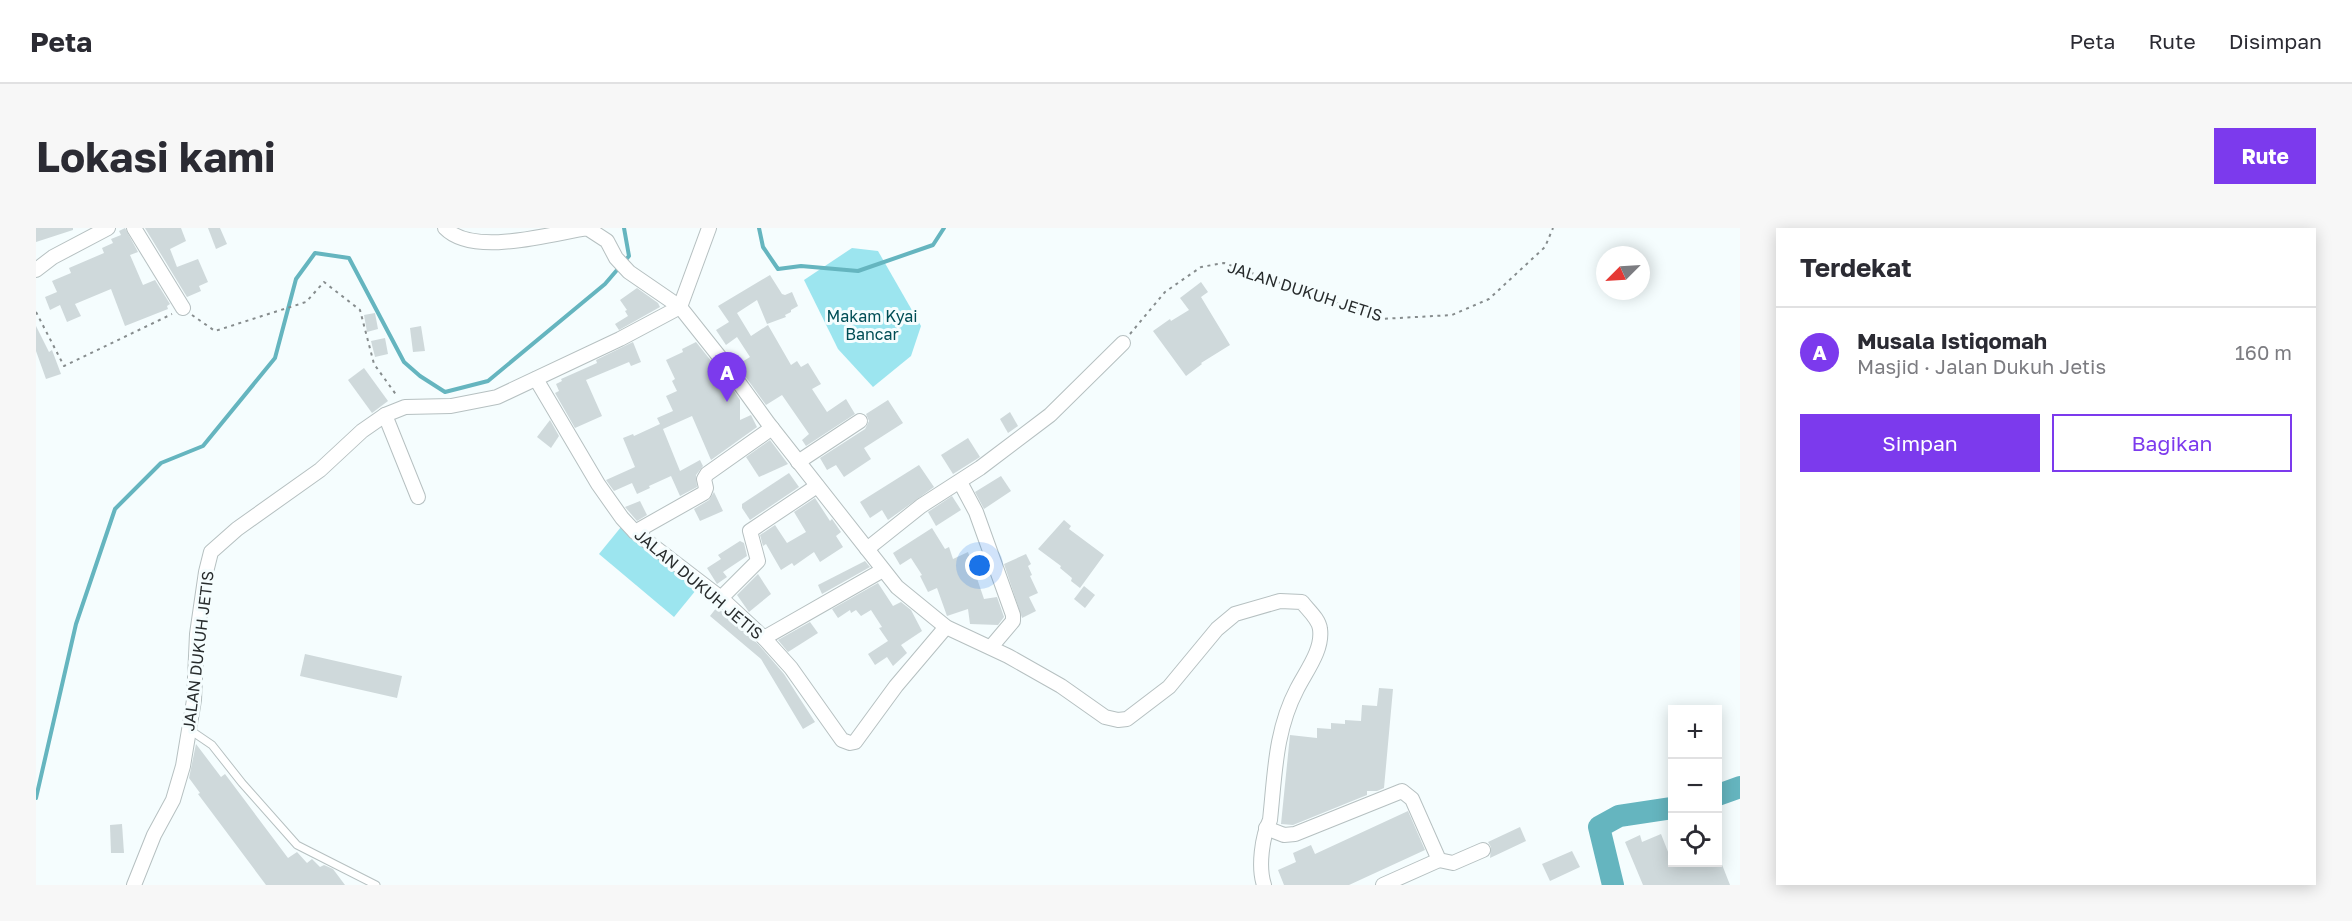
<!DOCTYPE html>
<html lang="id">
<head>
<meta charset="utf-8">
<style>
  body { margin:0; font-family:"Golos Text",sans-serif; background:#f7f7f7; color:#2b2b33 }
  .controls { position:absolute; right:18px; bottom:18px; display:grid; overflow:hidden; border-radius:0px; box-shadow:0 3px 15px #0003 }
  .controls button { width:54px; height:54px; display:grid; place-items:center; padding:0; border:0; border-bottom:2px solid #e1e1e2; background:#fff; color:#2b2b33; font:30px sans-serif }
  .compass { position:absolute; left:1560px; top:18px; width:54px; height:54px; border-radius:50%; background:#fff; box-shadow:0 3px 15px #0003; rotate:246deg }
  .you { position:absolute; left:944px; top:338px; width:21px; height:21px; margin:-15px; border:4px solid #fff; border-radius:50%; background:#1a73e8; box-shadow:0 0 0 9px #1a73e833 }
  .badge { display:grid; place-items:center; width:39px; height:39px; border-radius:50%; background:#7c3aed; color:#fff; font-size:20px; font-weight:700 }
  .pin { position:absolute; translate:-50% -50px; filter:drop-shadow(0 2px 3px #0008) }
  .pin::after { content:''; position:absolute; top:32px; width:21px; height:18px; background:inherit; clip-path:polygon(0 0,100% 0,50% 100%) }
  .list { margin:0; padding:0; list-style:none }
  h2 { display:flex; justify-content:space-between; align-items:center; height:78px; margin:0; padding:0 24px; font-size:26px }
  h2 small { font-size:20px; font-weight:400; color:#7c7c81 }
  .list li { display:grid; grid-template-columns:39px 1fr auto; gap:18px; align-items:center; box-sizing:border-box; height:90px; padding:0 24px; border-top:2px solid #e1e1e2 }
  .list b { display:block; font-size:22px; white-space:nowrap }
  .list p { margin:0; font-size:20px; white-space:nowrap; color:#7c7c81 }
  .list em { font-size:20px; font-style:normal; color:#7c7c81 }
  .actions { display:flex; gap:12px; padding:18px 24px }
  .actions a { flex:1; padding:14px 0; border:2px solid #7c3aed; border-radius:0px; text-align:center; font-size:21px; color:#7c3aed }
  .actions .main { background:#7c3aed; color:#fff }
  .icon { flex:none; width:33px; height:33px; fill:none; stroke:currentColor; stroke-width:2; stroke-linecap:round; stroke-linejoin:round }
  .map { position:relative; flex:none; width:1704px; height:657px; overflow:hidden; border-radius:0px }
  header { display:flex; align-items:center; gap:36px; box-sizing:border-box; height:84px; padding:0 30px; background:#fff; border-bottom:2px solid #e1e1e2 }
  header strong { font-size:28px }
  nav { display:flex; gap:33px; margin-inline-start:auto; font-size:21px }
  .intro { display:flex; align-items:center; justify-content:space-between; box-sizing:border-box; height:144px; padding:0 36px }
  h1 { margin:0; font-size:42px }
  .button { padding:15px 27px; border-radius:0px; background:#7c3aed; color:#fff; font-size:21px; font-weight:700 }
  main { display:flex; gap:36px; padding:0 36px }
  aside { flex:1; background:#fff; border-radius:0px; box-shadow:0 3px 15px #0003 }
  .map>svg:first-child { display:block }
  .green { fill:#9ce5ef }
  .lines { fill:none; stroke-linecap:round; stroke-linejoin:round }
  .stream { stroke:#65b5bf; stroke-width:4 }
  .river { stroke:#65b5bf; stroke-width:22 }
  .building { fill:#cfd9db }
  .lane-casing { stroke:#b6c0c1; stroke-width:9 }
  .street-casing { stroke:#b6c0c1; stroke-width:16 }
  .path { stroke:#868c8d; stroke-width:2; stroke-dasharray:3 4.5; stroke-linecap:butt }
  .lane { stroke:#fff; stroke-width:7 }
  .street { stroke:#fff; stroke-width:14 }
  .labels { text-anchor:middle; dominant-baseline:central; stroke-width:6; stroke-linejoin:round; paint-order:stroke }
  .street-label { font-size:16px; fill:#282c2d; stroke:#f5fdfe }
  .park-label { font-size:16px; fill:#004d55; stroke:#f5fdfe }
</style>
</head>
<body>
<header>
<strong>Peta</strong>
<nav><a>Peta</a><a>Rute</a><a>Disimpan</a></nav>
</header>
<div class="intro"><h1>Lokasi kami</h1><a class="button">Rute</a></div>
<main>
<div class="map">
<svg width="1704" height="657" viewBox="0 0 1704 657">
  <rect width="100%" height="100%" fill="#f5fdfe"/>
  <g class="green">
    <path d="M816 20 842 23 885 98 875 128 837 159 802 121 768 52Z"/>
    <path d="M585 299 660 362 638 389 563 326Z"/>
  </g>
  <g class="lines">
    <g class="stream">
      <path d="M723 0 727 19 742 41 765 38 822 43 897 17 908 0"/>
      <path d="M0 570 40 396 79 281 125 235 167 218 239 130 260 51 279 25 313 30 368 134 384 148 409 164 452 153 569 56 593 28 588 0"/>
    </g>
    <g class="river">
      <path d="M1682 567 1704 559"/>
      <path d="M1577 657 1563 599 1583 588 1636 580"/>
    </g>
  </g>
  <g class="building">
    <path d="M0 0H37V2L0 14Z"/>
    <path d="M89 0 102 24 94 27 107 57 119 52 134 76 131 78 132 81 89 98 75 61 39 76 45 88 31 94 24 77 14 82 9 69 21 64 16 53 35 45 33 40 68 25 66 20 77 15 75 11 85 7 83 3Z"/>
    <path d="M109 0H145L150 13 134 21 141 39 162 31 172 54 163 58 165 63 151 69Z"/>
    <path d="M172 0H184L191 16 180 21Z"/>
    <path d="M734 47 746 66 749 67 756 64 762 78 755 82V84L749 87 750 89 731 96 721 72 701 85 715 108 732 97 755 137 761 133 765 139 772 135 785 156 776 161 791 184 810 171 819 186 770 218 766 212 773 206 746 167 730 177 701 137 714 129 701 109 690 117 680 102 693 94 682 78Z"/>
    <path d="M1165 54 1172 64 1165 69 1194 117 1165 135 1166 136 1150 148 1117 103 1134 91 1135 93 1153 82 1144 70Z"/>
    <path d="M601 60 622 75 624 79 583 102 579 96 592 88 589 83 591 82 584 72Z"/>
    <path d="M339 85 342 101 331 104 328 87Z"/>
    <path d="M0 98 13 124 16 122 25 146 10 151 0 123Z"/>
    <path d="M385 98 389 123 377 124 374 100Z"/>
    <path d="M349 110 352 126 339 129 335 113Z"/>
    <path d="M597 114 605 134 595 138 593 134 550 152 566 188 539 200 519 165 523 163 520 156 526 153 525 151 561 135 560 132Z"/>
    <path d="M660 114 680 139 674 141 683 160H696L704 172V192L715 187 721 199 675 232 656 188 627 201 644 243 664 232 667 238 660 247 661 259 644 268 635 248 613 258 614 260 601 266 596 255 578 263 570 252 599 239 587 210 597 206 598 208 624 196 621 190 637 183 630 168 641 163 636 153 639 151 630 132 647 124 646 121Z"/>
    <path d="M328 140 352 173 336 185 312 152Z"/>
    <path d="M852 172 867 195 828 220 835 231 808 249 800 237 791 242 784 230 829 201 833 193 830 186Z"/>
    <path d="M974 184 982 198 972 205 964 191Z"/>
    <path d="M514 192 523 208 515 220 501 209Z"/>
    <path d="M932 210 944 229 917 246 905 227Z"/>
    <path d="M734 212 752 236 723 249 710 229Z"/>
    <path d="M883 237 898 259 852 292 846 282 834 290 824 274Z"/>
    <path d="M753 245 763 259 714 292 706 280V276Z"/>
    <path d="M965 248 975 263 948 281 939 264Z"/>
    <path d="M678 264 687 283 664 293 658 281 673 272Z"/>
    <path d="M916 268 925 282 900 298 892 284Z"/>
    <path d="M779 270 794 293 796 291 805 304 800 308 807 319 784 334 778 324 758 338 756 335 745 342 730 316 727 318 724 307 739 297 751 315 770 304 758 284Z"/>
    <path d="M604 273 611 287 601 293 589 279Z"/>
    <path d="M1028 292 1035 298 1033 301 1068 327 1044 360 1035 353 1036 350 1024 340 1025 338 1002 321Z"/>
    <path d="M896 300 909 321 913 319 917 331 932 324 948 371 961 369 968 389 962 397 934 396 932 381 911 388 901 360 892 364 884 348 886 347 875 330 864 337 857 325Z"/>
    <path d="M704 313 708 315 711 328 687 344 691 349 681 356 671 340 685 331 682 327Z"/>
    <path d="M990 326 995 336 992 338 996 347 994 348 1002 365 993 369 1000 383 986 390 968 336Z"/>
    <path d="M829 333 834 339 786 366 782 357Z"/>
    <path d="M722 346 735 366 713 384 701 367Z"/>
    <path d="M842 355 857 378 865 374 875 382 886 403 865 417 871 425 857 438 851 429 839 437 832 426 852 413 843 400 846 399 835 382 825 388 820 382 815 385 814 382 802 390 796 381Z"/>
    <path d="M1048 358 1059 367 1049 380 1038 371Z"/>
    <path d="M681 379 722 416 748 446 779 494 767 501 725 431 674 388Z"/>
    <path d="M774 394 782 405 752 424 742 412Z"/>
    <path d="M269 426 366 448 361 470 264 448Z"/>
    <path d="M1343 460 1357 461 1348 560 1341 563H1331V567L1257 597 1245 596 1254 507 1281 510V500L1295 501V495L1309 496V492L1325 493 1326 477 1341 478Z"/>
    <path d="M160 516 185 549 189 546 252 630 261 624 271 635 276 631 284 639 288 637 297 641 309 657H230L162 566 164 565 153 550Z"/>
    <path d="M1372 583 1389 622 1313 657H1248L1242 642 1260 634 1257 625 1275 617 1279 626Z"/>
    <path d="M86 596 88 625H75L74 597Z"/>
    <path d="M1484 599 1490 613 1454 630 1455 619 1452 614Z"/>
    <path d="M1625 606 1636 634H1685L1694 657H1607L1589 614 1604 607 1606 614Z"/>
    <path d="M1536 623 1544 639 1514 653 1506 636Z"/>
  </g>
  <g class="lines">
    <g class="lane-casing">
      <path id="lane" d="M154 502 176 517 206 555 261 617 340 657"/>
    </g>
    <g class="street-casing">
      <g id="street">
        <path d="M98 0 147 80"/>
        <path d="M409 0C437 29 514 6 551 0L571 13 580 30 593 44 644 79 690 137 732 195 861 359 910 399 972 428 1025 458 1069 489 1082 492 1091 491 1133 459 1181 401 1199 386 1244 373 1266 374C1272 382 1283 391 1284 401 1287 422 1270 443 1261 461 1239 503 1239 546 1234 592 1226 609 1222 639 1228 657"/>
        <path d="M0 42 17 29 72 0"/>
        <path d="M644 79 673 0"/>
        <path d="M500 151 562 256 586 290 599 304 685 370 728 410 755 440 806 512 814 515 819 514 860 458 910 399"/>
        <path d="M349 187 382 269"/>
        <path d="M762 234 824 193"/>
        <path d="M924 254 940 284 977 387V393L955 419"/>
        <path d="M599 304 668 265 670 260 668 251 671 246 736 200"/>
        <path d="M831 321 885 278 944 240 1014 187 1087 115"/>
        <path d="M685 370 722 333 714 303 781 258"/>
        <path d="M728 410 847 342"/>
        <path d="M1230 600 1248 607 1259 606 1366 563 1376 571 1403 632 1417 635 1447 622"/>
        <path d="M98 657 118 607 137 572 147 538 158 472 161 406 170 344 175 324 201 301 284 242 326 203 349 187 369 179 415 178 461 169 584 111 644 79"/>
        <path d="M1347 657 1403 632"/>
      </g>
    </g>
    <g class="path">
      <path d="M0 84 28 138 136 86"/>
      <path d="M156 87 179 103 270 74 288 54 324 82 338 136 361 168"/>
      <path d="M1094 106 1129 64 1165 39 1188 35 1345 91 1416 87 1453 71 1509 19 1517 0"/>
    </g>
    <use href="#lane" class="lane"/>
    <use href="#street" class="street"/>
  </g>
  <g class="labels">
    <g class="street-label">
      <text transform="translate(1269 63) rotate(18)">JALAN DUKUH JETIS</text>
      <text transform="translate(663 356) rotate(40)">JALAN DUKUH JETIS</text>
      <text transform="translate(162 423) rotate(-83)">JALAN DUKUH JETIS</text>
    </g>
    <g class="park-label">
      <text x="836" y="88">Makam Kyai<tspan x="836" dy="18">Bancar</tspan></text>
    </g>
  </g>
</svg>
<div class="controls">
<button>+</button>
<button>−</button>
<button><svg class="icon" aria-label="locate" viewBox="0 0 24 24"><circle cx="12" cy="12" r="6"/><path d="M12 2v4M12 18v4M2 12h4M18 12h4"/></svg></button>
</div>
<svg class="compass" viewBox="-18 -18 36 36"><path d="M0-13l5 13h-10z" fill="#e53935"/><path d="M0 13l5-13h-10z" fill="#7c7c81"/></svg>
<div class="you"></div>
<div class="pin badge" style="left:691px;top:174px">A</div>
</div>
<aside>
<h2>Terdekat<small></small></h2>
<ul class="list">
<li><span class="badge">A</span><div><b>Musala Istiqomah</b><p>Masjid · Jalan Dukuh Jetis</p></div><em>160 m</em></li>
</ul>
<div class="actions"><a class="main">Simpan</a><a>Bagikan</a></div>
</aside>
</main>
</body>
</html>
